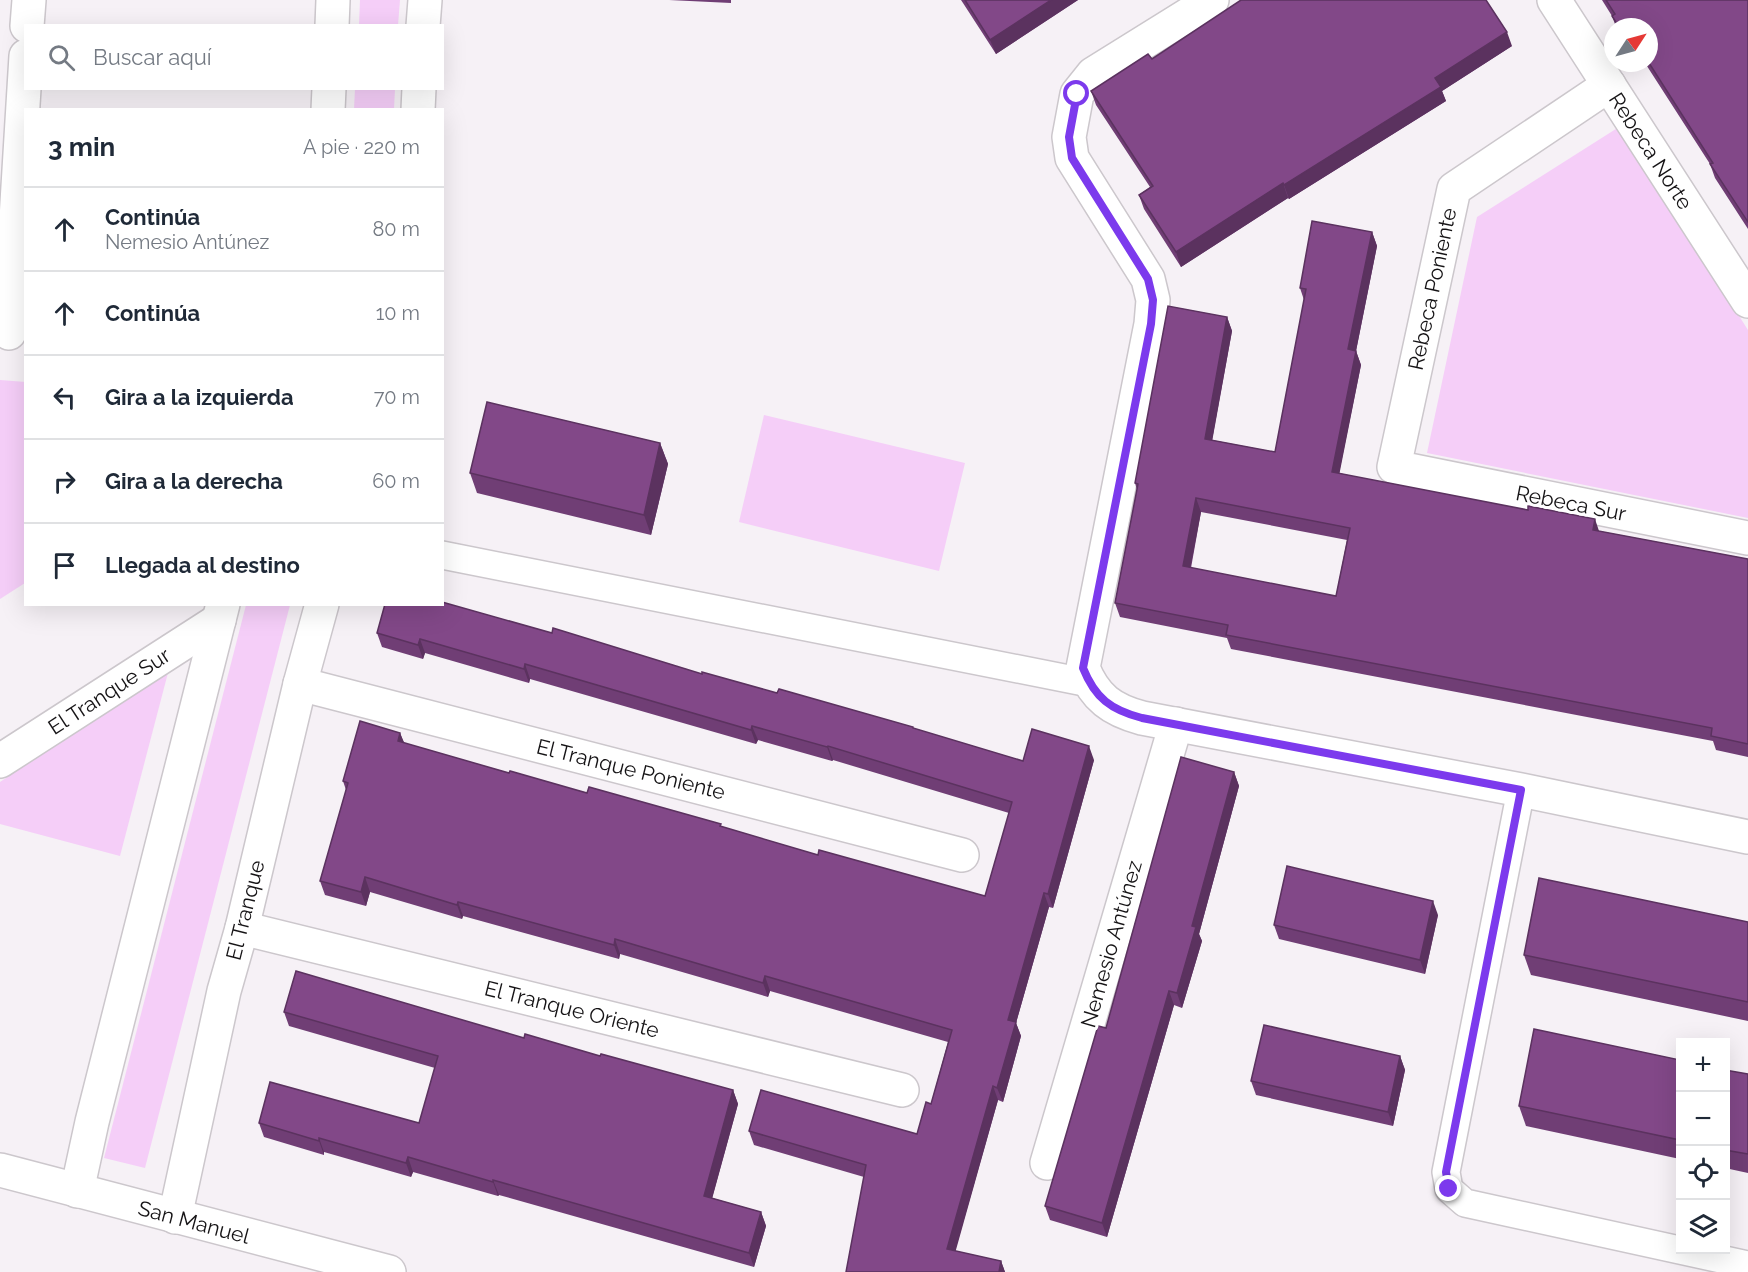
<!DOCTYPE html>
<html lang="es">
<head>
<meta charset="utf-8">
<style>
  body { margin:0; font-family:Raleway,sans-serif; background:#f6f6f7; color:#1f2937 }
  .controls { position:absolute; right:18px; bottom:18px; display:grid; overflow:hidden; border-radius:0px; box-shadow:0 6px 24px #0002 }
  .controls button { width:54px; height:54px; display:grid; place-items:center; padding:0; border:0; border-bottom:2px solid #e0e1e3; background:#fff; color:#1f2937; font:30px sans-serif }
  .compass { position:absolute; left:1604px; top:18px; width:54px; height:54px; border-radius:50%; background:#fff; box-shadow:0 6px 24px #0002; rotate:54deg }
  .stop { position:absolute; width:18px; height:18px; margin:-14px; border:4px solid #7c3aed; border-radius:50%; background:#fff }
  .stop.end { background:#7c3aed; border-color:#fff; box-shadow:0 2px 6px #0008 }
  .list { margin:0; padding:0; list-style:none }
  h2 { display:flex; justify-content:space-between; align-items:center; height:78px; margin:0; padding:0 24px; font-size:26px }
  h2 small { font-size:20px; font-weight:400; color:#747a83 }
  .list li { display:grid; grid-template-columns:39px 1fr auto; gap:18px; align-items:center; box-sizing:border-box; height:84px; padding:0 24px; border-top:2px solid #e0e1e3 }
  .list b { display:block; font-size:22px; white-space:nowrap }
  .list p { margin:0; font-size:20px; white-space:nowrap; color:#747a83 }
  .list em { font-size:20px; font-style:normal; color:#747a83 }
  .icon { flex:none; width:33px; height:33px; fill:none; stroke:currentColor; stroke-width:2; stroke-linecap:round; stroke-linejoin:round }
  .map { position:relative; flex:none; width:1748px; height:1272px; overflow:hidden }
  .search { position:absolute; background:#fff; box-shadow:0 6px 24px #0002; left:24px; top:24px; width:420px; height:66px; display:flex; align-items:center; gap:15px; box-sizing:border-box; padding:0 21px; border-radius:0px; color:#747a83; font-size:22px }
  .panel { position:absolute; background:#fff; box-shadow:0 6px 24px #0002; left:24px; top:108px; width:420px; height:498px; border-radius:0px }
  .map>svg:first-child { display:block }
  .green { fill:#f5cef8 }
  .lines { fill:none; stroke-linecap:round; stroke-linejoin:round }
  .service-casing { stroke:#ccc7cc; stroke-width:30 }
  .minor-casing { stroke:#ccc7cc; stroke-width:36 }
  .service { stroke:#fff; stroke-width:27 }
  .minor { stroke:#fff; stroke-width:33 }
  .wall { fill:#703e75; fill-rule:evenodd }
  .shaded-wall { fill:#5b325f }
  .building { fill:#824888; stroke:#5b325f; stroke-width:1.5; fill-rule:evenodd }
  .route { stroke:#7c3aed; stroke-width:8 }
  .labels { text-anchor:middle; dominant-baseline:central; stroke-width:6; stroke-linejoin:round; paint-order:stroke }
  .street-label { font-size:21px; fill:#151315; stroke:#fff }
</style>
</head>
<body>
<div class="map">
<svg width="1748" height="1272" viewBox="0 0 1748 1272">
  <rect width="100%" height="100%" fill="#f6f1f6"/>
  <g class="green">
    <path d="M360 0H400L398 25H359Z"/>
    <path d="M355 89H395L394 109H354Z"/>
    <path d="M1619 127 1748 330V518L1427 453 1477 217Z"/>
    <path d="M0 380 26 382 25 583 0 599Z"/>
    <path d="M764 415 965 463 939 571 739 522Z"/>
    <path d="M246 605H290L145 1168 104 1158Z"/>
    <path d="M169 669 120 856 0 824V782Z"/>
  </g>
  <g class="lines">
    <g class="service-casing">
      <g id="service">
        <path d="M442 555 1089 683"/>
        <path d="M1521 790 1446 1172 1449 1189 1465 1203 1748 1265"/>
      </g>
    </g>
    <g class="minor-casing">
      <g id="minor">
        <path d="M1212 0 1093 74 1077 94 1069 137 1072 158 1148 279 1153 300 1151 324 1083 668C1095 698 1112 710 1142 718L1521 790 1748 837"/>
        <path d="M1554 0 1748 301"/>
        <path d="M27 26 29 0"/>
        <path d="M332 26 333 0"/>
        <path d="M423 26 425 0"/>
        <path d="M1609 85 1454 189 1394 467 1748 538"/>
        <path d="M328 110 329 88"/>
        <path d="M418 110 419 88"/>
        <path d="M9 333 26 56"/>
        <path d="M300 684 962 855"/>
        <path d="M0 761 219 620"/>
        <path d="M242 928 902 1090"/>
        <path d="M1047 1163 1176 724"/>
        <path d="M0 1170 389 1272"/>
        <path d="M77 1191 92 1122 223 604"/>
        <path d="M175 1217 224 991 242 928 300 684 322 604"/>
      </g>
    </g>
    <use href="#service" class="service"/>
    <use href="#minor" class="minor"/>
  </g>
  <g class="wall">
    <path d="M669 0H731V3Z"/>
    <path d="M961 0H1078L996 54 963 3Z"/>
    <path d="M1602 0H1748V229L1715 178 1710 164 1645 63H1649V27H1616L1612 16Z"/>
    <path d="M1512 46 1442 91 1446 101 1289 199 1288 198 1181 267 1144 209 1139 195 1150 187 1096 105 1091 91 1152 59Z"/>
    <path d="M1372 232 1377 246 1356 351 1361 365 1339 473 1599 531 1748 559V757L1716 750 1713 741 1231 649 1227 638 1120 617 1115 603 1137 490 1135 483 1227 317 1232 331 1212 440 1275 452 1304 300 1300 288ZM1201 512 1347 540 1336 596 1191 568Z"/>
    <path d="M660 443 668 464 651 535 477 493 470 473Z"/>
    <path d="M377 633 702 674 914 729 1023 761 1094 760 1053 908 1049 907 1016 1023 1021 1036 1003 1102 998 1100 955 1251 1001 1261 1005 1272H846L864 1177 754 1145 749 1131 917 1134 931 1104 948 1042 770 991 768 997 620 954 619 959 463 916 462 919 370 892 366 906 325 895 320 881 346 790 343 781 400 733 404 743 509 773 722 827 818 855 985 896 1009 813 833 760 832 761 758 740 756 744 530 679 529 683 425 653 423 659 382 647Z"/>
    <path d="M1234 772 1239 786 1199 934 1202 941 1182 1008 1174 1005 1107 1237 1050 1220 1045 1206 1106 1028Z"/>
    <path d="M1438 915 1425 974 1279 939 1274 925Z"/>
    <path d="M1748 922V1021L1531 975 1524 955Z"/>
    <path d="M284 1012 524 1038 600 1056 733 1090 738 1104 712 1198 761 1212 766 1226 754 1267 499 1195 498 1196 413 1172 411 1177 324 1152V1155L264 1137 259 1123H419L435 1068 289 1026Z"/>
    <path d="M1400 1056 1405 1070 1393 1126 1256 1095 1251 1081Z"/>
    <path d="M1680 1060V1159L1526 1126 1519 1106Z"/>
    <path d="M1725 1070 1748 1074V1173L1725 1168Z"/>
  </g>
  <g class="shaded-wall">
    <path d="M1051 0H1078L996 54 990 40Z"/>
    <path d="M1507 32 1512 46 1442 91 1446 101 1289 199 1284 185 1435 78Z"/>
    <path d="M1283 183 1288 198 1181 267 1176 252Z"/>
    <path d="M1372 232 1377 246 1356 351 1361 365 1337 486 1332 472 1348 349Z"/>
    <path d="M1227 317 1232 331 1210 453 1205 439Z"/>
    <path d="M660 443 668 464 651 535 644 515Z"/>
    <path d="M1196 498 1201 512 1188 580 1183 566Z"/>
    <path d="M1595 519 1600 534 1593 530Z"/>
    <path d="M420 639 425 653 423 659 418 645Z"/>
    <path d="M525 664 530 679 529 683 524 669Z"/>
    <path d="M752 726 758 740 756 744 751 730Z"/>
    <path d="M400 733 406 747 398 741Z"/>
    <path d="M828 746 833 760 832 761 827 747Z"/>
    <path d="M1089 746 1094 760 1053 908 1048 894Z"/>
    <path d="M1234 772 1239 786 1199 934 1202 941 1182 1008 1177 993 1192 926Z"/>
    <path d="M365 877 370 892 366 906 361 892Z"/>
    <path d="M1044 893 1049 907 1016 1023 1021 1036 1003 1102 997 1088 1008 1020Z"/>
    <path d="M1433 901 1438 915 1425 974 1420 960Z"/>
    <path d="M458 902 463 916 462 919 457 905Z"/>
    <path d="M615 939 620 954 619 959 614 945Z"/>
    <path d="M765 976 770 991 768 997 763 983Z"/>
    <path d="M1169 991 1174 1005 1107 1237 1102 1223Z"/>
    <path d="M1400 1056 1405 1070 1393 1126 1388 1112Z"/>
    <path d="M993 1086 998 1100 952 1264 947 1249Z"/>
    <path d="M733 1090 738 1104 709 1210 704 1196Z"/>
    <path d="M319 1138 324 1152V1155L319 1141Z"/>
    <path d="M408 1157 413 1172 411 1177 406 1163Z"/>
    <path d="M493 1180 499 1195 498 1196 493 1182Z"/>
    <path d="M761 1212 766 1226 754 1267 749 1253Z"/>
    <path d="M1001 1261 1005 1272H999Z"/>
  </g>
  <g class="building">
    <path d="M965 0H1051L990 40Z"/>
    <path d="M1241 0H1486L1507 32 1435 78 1441 87 1284 185 1283 183 1176 252 1139 195 1153 186 1091 91 1148 54 1152 59Z"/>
    <path d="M1606 0H1748V222L1710 164 1713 163 1649 63V27H1619L1612 16 1615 14Z"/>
    <path d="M1312 221 1372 232 1348 349 1356 351 1332 472 1528 510V506L1595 519 1593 530 1748 559V744L1711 736 1712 728 1226 635 1228 625 1115 603 1138 484 1135 483 1168 306 1227 317 1205 439 1275 452 1306 289 1300 288ZM1196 498 1350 528 1336 596 1183 566Z"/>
    <path d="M487 402 660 443 644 515 470 473Z"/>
    <path d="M442 602 552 633 553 628 702 674V672L777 693 779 689 913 727V728L1023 761 1032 729 1089 746 1048 894 1044 893 1008 1020 1016 1022 997 1088 993 1086 947 1249 1001 1261 999 1272H846L866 1165 749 1131 761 1090 917 1134 926 1102 931 1104 952 1030 765 976 763 983 615 939 614 945 458 902 457 905 365 877 361 892 320 881 348 783 343 781 360 721 400 733 398 741 509 773 510 771 587 793 589 787 721 824 720 826 818 855 819 850 985 896 1012 802 828 746 827 747 752 726 751 730 525 664 524 669 420 639 418 645 377 633 385 604H442Z"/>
    <path d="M1181 757 1234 772 1192 926 1196 927 1177 993 1169 991 1102 1223 1045 1206 1098 1026 1106 1028Z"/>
    <path d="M1287 866 1433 901 1420 960 1274 925Z"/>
    <path d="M1539 878 1748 922V1002L1524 955Z"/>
    <path d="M296 971 524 1038 525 1034 600 1056 601 1054 733 1090 704 1196 761 1212 749 1253 493 1180V1182L408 1157 406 1163 319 1138V1141L259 1123 270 1082 419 1123 438 1056 284 1012Z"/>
    <path d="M1264 1025 1400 1056 1388 1112 1251 1081Z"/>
    <path d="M1534 1029 1680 1060V1140L1519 1106Z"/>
    <path d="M1725 1070 1748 1074V1154L1725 1150Z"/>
  </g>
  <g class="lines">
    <path class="route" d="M1077 94 1069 137 1072 158 1148 279 1153 300 1151 324 1083 668C1095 698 1111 710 1142 718L1521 790 1446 1172 1449 1189"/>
  </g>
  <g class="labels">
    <g class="street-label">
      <text transform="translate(1651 151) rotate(57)">Rebeca Norte</text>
      <text transform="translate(1432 289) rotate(-78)">Rebeca Poniente</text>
      <text transform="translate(1571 503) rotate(11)">Rebeca Sur</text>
      <text transform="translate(109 691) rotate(-33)">El Tranque Sur</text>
      <text transform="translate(631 769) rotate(14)">El Tranque Poniente</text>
      <text transform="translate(245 910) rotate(-76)">El Tranque</text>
      <text transform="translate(1111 944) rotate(-74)">Nemesio Antúnez</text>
      <text transform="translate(572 1009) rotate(14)">El Tranque Oriente</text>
      <text transform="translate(194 1222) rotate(15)">San Manuel</text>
    </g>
  </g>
</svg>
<div class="controls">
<button>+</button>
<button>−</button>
<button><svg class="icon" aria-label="locate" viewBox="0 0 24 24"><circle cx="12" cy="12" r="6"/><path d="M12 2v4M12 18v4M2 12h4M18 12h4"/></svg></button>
<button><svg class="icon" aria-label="layers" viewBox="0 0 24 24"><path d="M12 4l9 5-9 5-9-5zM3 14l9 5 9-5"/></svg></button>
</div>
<svg class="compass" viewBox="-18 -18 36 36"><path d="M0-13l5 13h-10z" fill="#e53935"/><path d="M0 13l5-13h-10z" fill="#747a83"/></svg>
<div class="stop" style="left:1077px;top:94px"></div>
<div class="stop end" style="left:1449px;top:1189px"></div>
<div class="search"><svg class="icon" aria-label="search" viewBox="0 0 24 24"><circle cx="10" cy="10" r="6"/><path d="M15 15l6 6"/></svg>Buscar aquí</div>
<section class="panel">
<h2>3 min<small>A pie · 220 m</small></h2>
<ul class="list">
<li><svg class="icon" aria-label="ahead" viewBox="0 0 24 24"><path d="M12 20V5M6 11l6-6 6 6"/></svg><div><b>Continúa</b><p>Nemesio Antúnez</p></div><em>80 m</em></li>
<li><svg class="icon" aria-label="ahead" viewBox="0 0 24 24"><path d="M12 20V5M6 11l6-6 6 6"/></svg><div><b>Continúa</b></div><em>10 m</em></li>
<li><svg class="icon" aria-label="left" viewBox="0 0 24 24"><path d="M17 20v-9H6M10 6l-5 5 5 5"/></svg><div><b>Gira a la izquierda</b></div><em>70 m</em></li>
<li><svg class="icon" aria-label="right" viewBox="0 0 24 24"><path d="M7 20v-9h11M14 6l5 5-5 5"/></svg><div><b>Gira a la derecha</b></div><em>60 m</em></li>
<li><svg class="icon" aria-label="arrive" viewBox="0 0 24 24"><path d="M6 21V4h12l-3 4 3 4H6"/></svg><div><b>Llegada al destino</b></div></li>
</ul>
</section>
</div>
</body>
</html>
